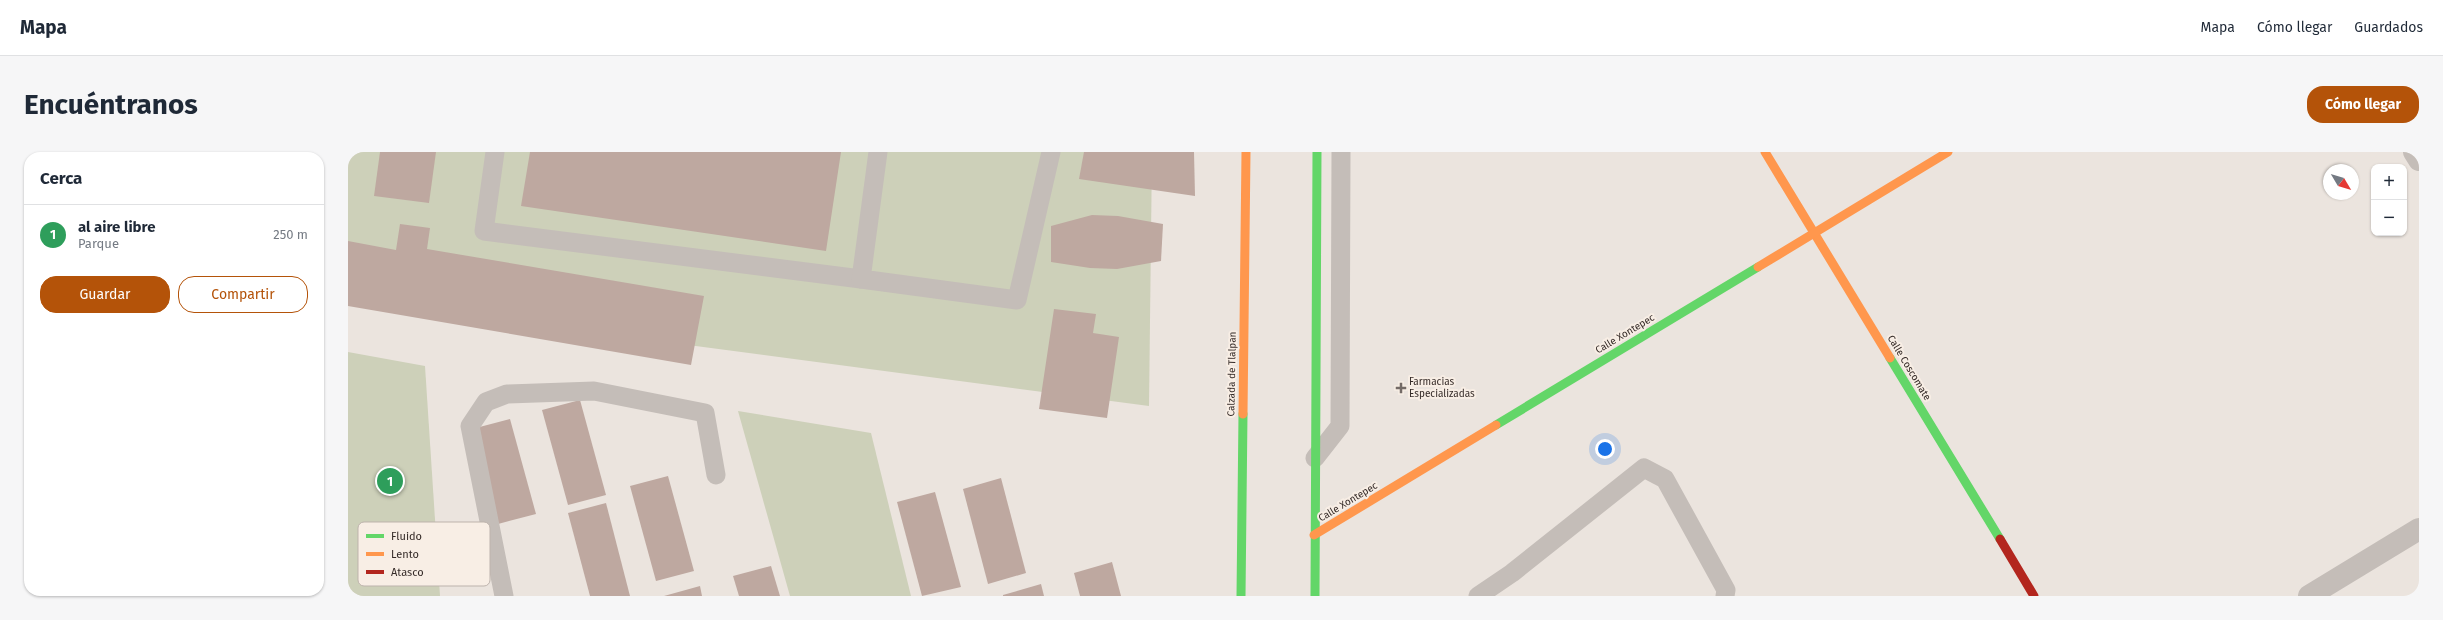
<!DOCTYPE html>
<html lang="es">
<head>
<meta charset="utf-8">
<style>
  body { margin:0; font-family:"Fira Sans",sans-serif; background:#f6f6f7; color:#1f2937 }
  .controls { position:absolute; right:12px; top:12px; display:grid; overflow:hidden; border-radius:8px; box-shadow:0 1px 3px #0004 }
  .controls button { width:36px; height:36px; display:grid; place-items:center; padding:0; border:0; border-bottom:1px solid #e0e1e3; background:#fff; color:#1f2937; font:20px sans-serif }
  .compass { position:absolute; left:1975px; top:12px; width:36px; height:36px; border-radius:50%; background:#fff; box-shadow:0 1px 3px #0004; rotate:128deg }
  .you { position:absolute; left:1257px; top:297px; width:14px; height:14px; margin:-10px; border:3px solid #fff; border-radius:50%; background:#1a73e8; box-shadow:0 0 0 6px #1a73e833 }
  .badge { display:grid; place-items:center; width:26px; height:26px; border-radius:50%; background:#b45309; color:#fff; font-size:13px; font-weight:700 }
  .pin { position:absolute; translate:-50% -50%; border:2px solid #fff; box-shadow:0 1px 4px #0006 }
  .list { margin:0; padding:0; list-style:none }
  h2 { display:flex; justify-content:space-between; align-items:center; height:52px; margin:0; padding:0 16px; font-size:17px }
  h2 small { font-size:13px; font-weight:400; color:#747a83 }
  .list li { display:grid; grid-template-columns:26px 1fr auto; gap:12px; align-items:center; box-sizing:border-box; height:60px; padding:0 16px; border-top:1px solid #e0e1e3 }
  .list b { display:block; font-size:15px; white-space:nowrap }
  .list p { margin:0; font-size:13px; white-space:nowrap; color:#747a83 }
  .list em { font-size:13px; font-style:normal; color:#747a83 }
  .actions { display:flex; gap:8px; padding:12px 16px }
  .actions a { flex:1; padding:9px 0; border:1px solid #b45309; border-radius:16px; text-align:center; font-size:14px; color:#b45309 }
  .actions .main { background:#b45309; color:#fff }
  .map { position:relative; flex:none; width:2071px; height:444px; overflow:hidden; border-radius:16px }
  header { display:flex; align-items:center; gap:24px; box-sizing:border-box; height:56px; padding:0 20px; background:#fff; border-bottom:1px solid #e0e1e3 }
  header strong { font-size:19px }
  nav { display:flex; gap:22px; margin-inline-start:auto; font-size:14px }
  .intro { display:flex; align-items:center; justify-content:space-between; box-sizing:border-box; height:96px; padding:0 24px }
  h1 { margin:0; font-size:28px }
  .button { padding:10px 18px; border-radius:16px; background:#b45309; color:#fff; font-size:14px; font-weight:700 }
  main { display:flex; gap:24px; padding:0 24px }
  aside { flex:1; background:#fff; border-radius:16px; box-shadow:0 1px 3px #0004 }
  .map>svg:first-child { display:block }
  .green { fill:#cdd0b9 }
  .building { fill:#bea8a0 }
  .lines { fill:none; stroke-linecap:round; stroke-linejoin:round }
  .lane { stroke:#c4bdb8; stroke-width:19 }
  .street { stroke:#c4bdb8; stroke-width:22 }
  .fast { stroke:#63d668; stroke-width:9 }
  .slow { stroke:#ff974d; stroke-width:9 }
  .jam { stroke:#b3261e; stroke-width:9 }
  .poi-dot { fill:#746b67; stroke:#f8eee5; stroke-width:1.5 }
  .labels { text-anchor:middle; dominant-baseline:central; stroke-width:4; stroke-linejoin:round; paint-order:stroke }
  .street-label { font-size:10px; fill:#342a27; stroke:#f8eee5 }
  .poi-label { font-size:10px; fill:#342a27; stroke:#f8eee5; text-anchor:start }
  .key { fill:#f8eee5; stroke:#bdb3ac; stroke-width:1 }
  .key-label { font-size:11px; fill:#342a27 }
</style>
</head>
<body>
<header>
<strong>Mapa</strong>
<nav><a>Mapa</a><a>Cómo llegar</a><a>Guardados</a></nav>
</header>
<div class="intro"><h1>Encuéntranos</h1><a class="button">Cómo llegar</a></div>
<main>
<aside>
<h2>Cerca<small></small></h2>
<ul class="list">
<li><span class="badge" style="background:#2e9e5b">1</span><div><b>al aire libre</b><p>Parque</p></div><em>250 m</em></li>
</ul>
<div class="actions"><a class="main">Guardar</a><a>Compartir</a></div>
</aside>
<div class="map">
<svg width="2071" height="444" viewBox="0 0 2071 444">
  <rect width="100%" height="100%" fill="#ebe4de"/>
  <g class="green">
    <path d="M0 0H804L801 254 0 148Z"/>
    <path d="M0 200 77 214 92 444H0Z"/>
    <path d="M390 259 523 281 563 444H442Z"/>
  </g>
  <g class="building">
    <path d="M32 0H88L81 51 26 44Z"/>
    <path d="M182 0H493L478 99 173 54Z"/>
    <path d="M736 0H846L847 44 731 27Z"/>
    <path d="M744 63 770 64 815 72 813 109 769 117 742 116 703 110V74Z"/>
    <path d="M52 72 82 76 79 97 356 144 343 213 0 154V89L48 98Z"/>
    <path d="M706 157 748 162 745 181 771 185 759 266 691 257Z"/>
    <path d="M232 248 258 343 220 353 194 258Z"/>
    <path d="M162 267 188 362 150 372 124 277Z"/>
    <path d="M320 324 346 419 308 429 282 334Z"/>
    <path d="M653 326 678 421 640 432 615 337Z"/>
    <path d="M587 340 613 435 574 444 549 350Z"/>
    <path d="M258 351 282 444H242L220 361Z"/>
    <path d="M764 410 773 444H732L726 421Z"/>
    <path d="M423 414 432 444H391L385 424Z"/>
    <path d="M693 432 696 444H655V443Z"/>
    <path d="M352 434 354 444H316Z"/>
  </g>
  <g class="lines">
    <g class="lane">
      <path d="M147 0 136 79 513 127"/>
      <path d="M530 0 513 127 669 148 703 0"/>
      <path d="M967 306 992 274 993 0"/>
      <path d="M156 444 122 274 138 250 159 242 246 239 357 261 368 323"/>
      <path d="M1130 444 1164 421 1296 316 1317 327 1378 438 1377 444"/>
    </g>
    <g class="street">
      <path d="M2066 0 2071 8"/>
      <path d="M1961 444 2071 377"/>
    </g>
    <g class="fast">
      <path d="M1542 206 1652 387"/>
      <path d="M1148 273 1410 115"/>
      <path d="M893 444 895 262"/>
      <path d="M967 444 969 0"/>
    </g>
    <g class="slow">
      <path d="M1417 0 1542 206"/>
      <path d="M1410 115 1600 0"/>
      <path d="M895 262 898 0"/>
      <path d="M966 383 1148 273"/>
    </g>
    <path class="jam" d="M1652 387 1686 444"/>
  </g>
  <path class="poi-dot" d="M1051 230h4v4h4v4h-4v4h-4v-4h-4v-4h4z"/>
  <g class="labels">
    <g class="street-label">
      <text transform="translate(1277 182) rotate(-31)">Calle Xontepec</text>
      <text transform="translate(1561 216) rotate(59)">Calle Coscomate</text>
      <text transform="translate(884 222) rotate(-89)">Calzada de Tlalpan</text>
      <text transform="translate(1000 350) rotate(-31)">Calle Xontepec</text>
    </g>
    <g class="poi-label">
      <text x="1061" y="230">Farmacias<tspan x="1061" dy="12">Especializadas</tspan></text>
    </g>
  </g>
  <rect x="10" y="370" width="132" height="64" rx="6" class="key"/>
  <rect x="18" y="382" width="18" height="4" fill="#63d668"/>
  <rect x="18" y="400" width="18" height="4" fill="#ff974d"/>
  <rect x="18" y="418" width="18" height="4" fill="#b3261e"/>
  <g class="key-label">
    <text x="43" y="388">Fluido</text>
    <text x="43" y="406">Lento</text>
    <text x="43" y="424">Atasco</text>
  </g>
</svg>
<div class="controls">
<button>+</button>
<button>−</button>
</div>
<svg class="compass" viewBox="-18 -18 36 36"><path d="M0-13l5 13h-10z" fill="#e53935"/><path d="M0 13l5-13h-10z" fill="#747a83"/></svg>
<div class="you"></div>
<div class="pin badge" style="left:42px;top:329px;background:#2e9e5b">1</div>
</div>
</main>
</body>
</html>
